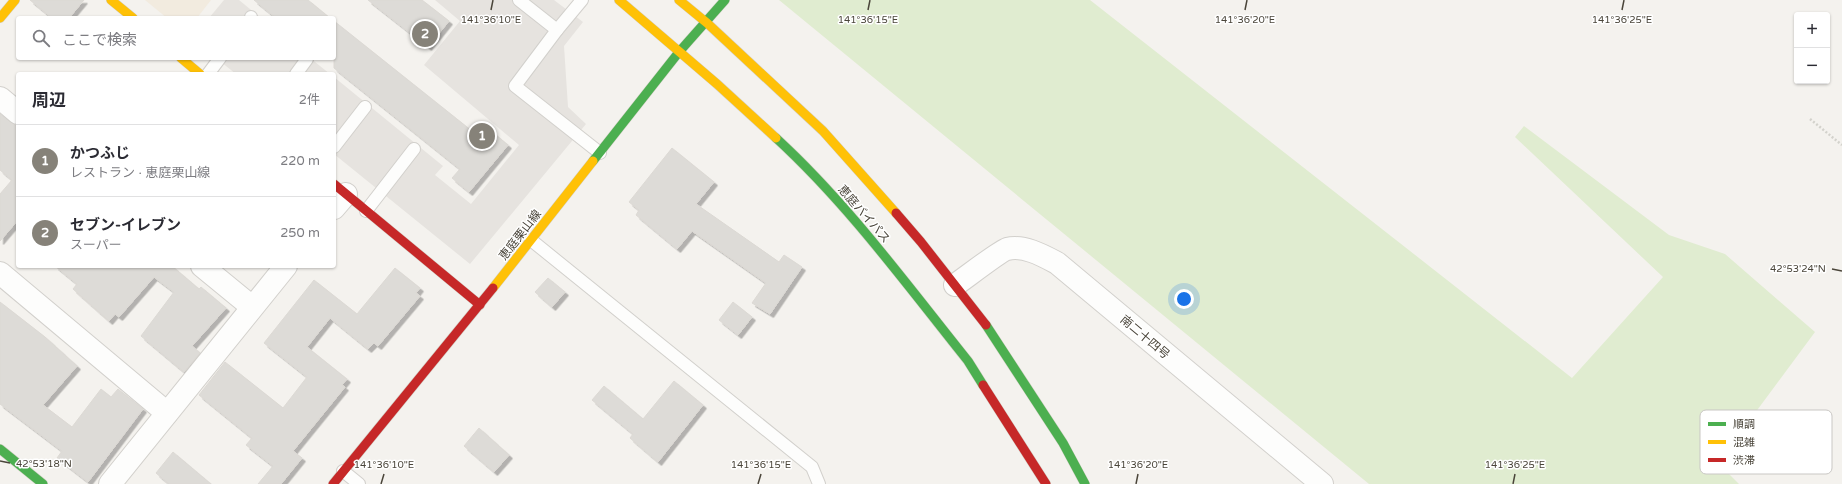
<!DOCTYPE html>
<html lang="ja">
<head>
<meta charset="utf-8">
<style>
  body { margin:0; font-family:"Varela Round","Noto Sans JP",sans-serif; background:#f2f2f3; color:#2b2b33 }
  .controls { position:absolute; right:12px; top:12px; display:grid; overflow:hidden; border-radius:4px; box-shadow:0 1px 3px #0004 }
  .controls button { width:36px; height:36px; display:grid; place-items:center; padding:0; border:0; border-bottom:1px solid #e1e1e2; background:#fff; color:#2b2b33; font:20px sans-serif }
  .you { position:absolute; left:1184px; top:299px; width:14px; height:14px; margin:-10px; border:3px solid #fff; border-radius:50%; background:#1a73e8; box-shadow:0 0 0 6px #1a73e833 }
  .badge { display:grid; place-items:center; width:26px; height:26px; border-radius:50%; background:#868279; color:#fff; font-size:13px; font-weight:700 }
  .pin { position:absolute; translate:-50% -50%; border:2px solid #fff; box-shadow:0 1px 4px #0006 }
  .list { margin:0; padding:0; list-style:none }
  h2 { display:flex; justify-content:space-between; align-items:center; height:52px; margin:0; padding:0 16px; font-size:17px }
  h2 small { font-size:13px; font-weight:400; color:#7c7c81 }
  .list li { display:grid; grid-template-columns:26px 1fr auto; gap:12px; align-items:center; box-sizing:border-box; height:72px; padding:0 16px; border-top:1px solid #e1e1e2 }
  .list b { display:block; font-size:15px; white-space:nowrap }
  .list p { margin:0; font-size:13px; white-space:nowrap; color:#7c7c81 }
  .list em { font-size:13px; font-style:normal; color:#7c7c81 }
  .icon { flex:none; width:22px; height:22px; fill:none; stroke:currentColor; stroke-width:2; stroke-linecap:round; stroke-linejoin:round }
  .map { position:relative; flex:none; width:1842px; height:484px; overflow:hidden }
  .search { position:absolute; background:#fff; box-shadow:0 1px 3px #0004; left:16px; top:16px; width:320px; height:44px; display:flex; align-items:center; gap:10px; box-sizing:border-box; padding:0 14px; border-radius:4px; color:#7c7c81; font-size:15px }
  .panel { position:absolute; background:#fff; box-shadow:0 1px 3px #0004; left:16px; top:72px; width:320px; height:196px; border-radius:4px }
  .map>svg:first-child { display:block }
  .commercial { fill:#f2ebdf }
  .green { fill:#e0ecd0 }
  .parking { fill:#e6e3df }
  .building { fill:#dddbd7; stroke:#dcd9d4; filter:url(#shadow) }
  .lines { fill:none; stroke-linecap:round; stroke-linejoin:round }
  .lane-casing { stroke:#d2d0cc; stroke-width:14 }
  .street-casing { stroke:#d2d0cc; stroke-width:24 }
  .fast-casing { stroke:#d2cfc5; stroke-width:10 }
  .slow-casing { stroke:#d2cfc5; stroke-width:10 }
  .jam-casing { stroke:#d2cfc5; stroke-width:10 }
  .path { stroke:#d3d2cc; stroke-width:2.5; stroke-dasharray:2 2; stroke-linecap:butt }
  .lane { stroke:#fdfdfc; stroke-width:12 }
  .street { stroke:#fdfdfc; stroke-width:22 }
  .fast { stroke:#4caf50; stroke-width:9 }
  .slow { stroke:#ffc107; stroke-width:9 }
  .jam { stroke:#c62828; stroke-width:9 }
  .ticks { fill:none; stroke:#4a453a; stroke-width:1.5 }
  .labels { text-anchor:middle; dominant-baseline:central; stroke-width:3; stroke-linejoin:round; paint-order:stroke }
  .street-label { font-size:12px; fill:#4a453a; stroke:#fff }
  .key { fill:#fff; stroke:#c9c7c4; stroke-width:1 }
  .key-label { font-size:11px; fill:#4a453a }
  .ticks-label { font-size:10px; text-anchor:middle; fill:#4a453a; stroke:#fff; stroke-width:3; stroke-linejoin:round; paint-order:stroke }
</style>
</head>
<body>
<div class="map">
<svg width="1842" height="484" viewBox="0 0 1842 484">
  <defs>
    <filter id="shadow"><feDropShadow dx="3.5" dy="3.5" stdDeviation="0" flood-color="#0004"/></filter>
  </defs>
  <rect width="100%" height="100%" fill="#f4f2ee"/>
  <path class="commercial" d="M145 0H211L197 18H167Z"/>
  <path class="green" d="M779 0H1090L1572 378 1663 277 1515 137 1524 126 1669 235 1725 254 1815 332 1718 463 1739 484H1369Z"/>
  <g class="parking">
    <path d="M224 0H239L261 18H209Z"/>
    <path d="M435 0H554L583 22 564 46 568 107 586 124 470 264 334 154V77L443 166 435 175 471 204 519 145 424 65 460 21Z"/>
    <path d="M216 58H310L330 74H236Z"/>
  </g>
  <g class="building">
    <path d="M30 0H84L69 18H52Z"/>
    <path d="M254 0H308L330 18H276Z"/>
    <path d="M368 0H422L449 21 428 47Z"/>
    <path d="M334 21 477 135 484 125 508 145 469 192 452 178 460 169 334 68Z"/>
    <path d="M0 114 18 127V220L0 241V194L12 180 0 170Z"/>
    <path d="M672 148 714 182 696 204 779 262 784 255 802 267 770 314 752 303 766 283 692 231 677 249 636 215 639 210 629 202Z"/>
    <path d="M55 266H172L199 289 201 287 226 308 192 346 200 353 184 372 141 336 174 292 154 277 119 317 115 314 109 321 73 289 77 284Z"/>
    <path d="M395 268 420 288 416 293 420 296 378 346 374 343 368 349 330 318 307 347 347 379 342 385 345 387 293 451 302 458 281 484H258L273 466 246 445 252 438 199 395 225 362 283 408 307 377 264 343 314 280 357 314Z"/>
    <path d="M548 278 565 292 552 307 535 292Z"/>
    <path d="M0 302 45 337 77 366 43 405 72 427 101 389 111 397 118 389 143 409 88 482 57 458 62 451 0 404Z"/>
    <path d="M733 302 752 317 738 335 719 320Z"/>
    <path d="M674 381 703 405 658 462 630 438 633 434 592 400 604 386 643 419Z"/>
    <path d="M479 428 509 455 494 472 464 446Z"/>
    <path d="M173 452 211 484H169L156 473Z"/>
  </g>
  <g class="lines">
    <g class="lane-casing">
      <g id="lane">
        <path d="M519 0 557 30 582 0"/>
        <path d="M251 18V17"/>
        <path d="M557 30 515 86 600 153"/>
        <path d="M208 74 220 58"/>
        <path d="M296 74 307 59"/>
        <path d="M334 147 365 107"/>
        <path d="M366 211 414 149"/>
        <path d="M531 240 812 467 819 484"/>
        <path d="M343 471 359 484"/>
      </g>
    </g>
    <g class="street-casing">
      <g id="street">
        <path d="M0 98 18 113"/>
        <path d="M334 208 346 194"/>
        <path d="M202 266 252 307"/>
        <path d="M0 273 167 413"/>
        <path d="M955 285C964 279 1000 251 1007 249 1024 245 1042 255 1057 263L1322 484"/>
        <path d="M110 484 286 266"/>
      </g>
    </g>
    <g class="fast-casing">
      <g id="fast">
        <path d="M776 138C848 204 907 285 968 361L983 385"/>
        <path d="M593 161 679 52 725 0"/>
        <path d="M986 325 1063 443 1085 484"/>
        <path d="M0 449 43 484"/>
      </g>
    </g>
    <g class="slow-casing">
      <g id="slow">
        <path d="M111 0 133 18"/>
        <path d="M619 0 717 84 776 138"/>
        <path d="M679 0 707 23 823 131 896 213"/>
        <path d="M0 18 15 0"/>
        <path d="M181 58 200 74"/>
        <path d="M493 288 593 161"/>
      </g>
    </g>
    <g class="jam-casing">
      <g id="jam">
        <path d="M334 184 480 305"/>
        <path d="M896 213 921 242 986 325"/>
        <path d="M983 385 1046 484"/>
        <path d="M333 484 493 288"/>
      </g>
    </g>
    <path class="path" d="M1810 119 1842 145"/>
    <use href="#lane" class="lane"/>
    <use href="#street" class="street"/>
    <use href="#fast" class="fast"/>
    <use href="#slow" class="slow"/>
    <use href="#jam" class="jam"/>
  </g>
  <path class="ticks" d="M491 10 493 0M868 10 870 0M1245 10 1247 0M1622 10 1624 0M1832 269 1842 271M0 461 10 463M381 484 384 474M758 484 761 474M1136 484 1138 474M1513 484 1515 474"/>
  <g class="labels">
    <g class="street-label">
      <text transform="translate(864 214) rotate(49)">恵庭バイパス</text>
      <text transform="translate(520 235) rotate(-52)">恵庭栗山線</text>
      <text transform="translate(1145 337) rotate(40)">南二十四号</text>
    </g>
  </g>
  <rect x="1700" y="410" width="132" height="64" rx="6" class="key"/>
  <rect x="1708" y="422" width="18" height="4" fill="#4caf50"/>
  <rect x="1708" y="440" width="18" height="4" fill="#ffc107"/>
  <rect x="1708" y="458" width="18" height="4" fill="#c62828"/>
  <g class="key-label">
    <text x="1733" y="428">順調</text>
    <text x="1733" y="446">混雑</text>
    <text x="1733" y="464">渋滞</text>
  </g>
  <g class="ticks-label">
    <text x="491" y="23">141°36'10"E</text>
    <text x="868" y="23">141°36'15"E</text>
    <text x="1245" y="23">141°36'20"E</text>
    <text x="1622" y="23">141°36'25"E</text>
    <text x="1798" y="272">42°53'24"N</text>
    <text x="44" y="467">42°53'18"N</text>
    <text x="384" y="468">141°36'10"E</text>
    <text x="761" y="468">141°36'15"E</text>
    <text x="1138" y="468">141°36'20"E</text>
    <text x="1515" y="468">141°36'25"E</text>
  </g>
</svg>
<div class="controls">
<button>+</button>
<button>−</button>
</div>
<div class="you"></div>
<div class="pin badge" style="left:482px;top:136px">1</div>
<div class="pin badge" style="left:425px;top:34px">2</div>
<div class="search"><svg class="icon" aria-label="search" viewBox="0 0 24 24"><circle cx="10" cy="10" r="6"/><path d="M15 15l6 6"/></svg>ここで検索</div>
<section class="panel">
<h2>周辺<small>2件</small></h2>
<ul class="list">
<li><span class="badge">1</span><div><b>かつふじ</b><p>レストラン · 恵庭栗山線</p></div><em>220 m</em></li>
<li><span class="badge">2</span><div><b>セブン-イレブン</b><p>スーパー</p></div><em>250 m</em></li>
</ul>
</section>
</div>
</body>
</html>
